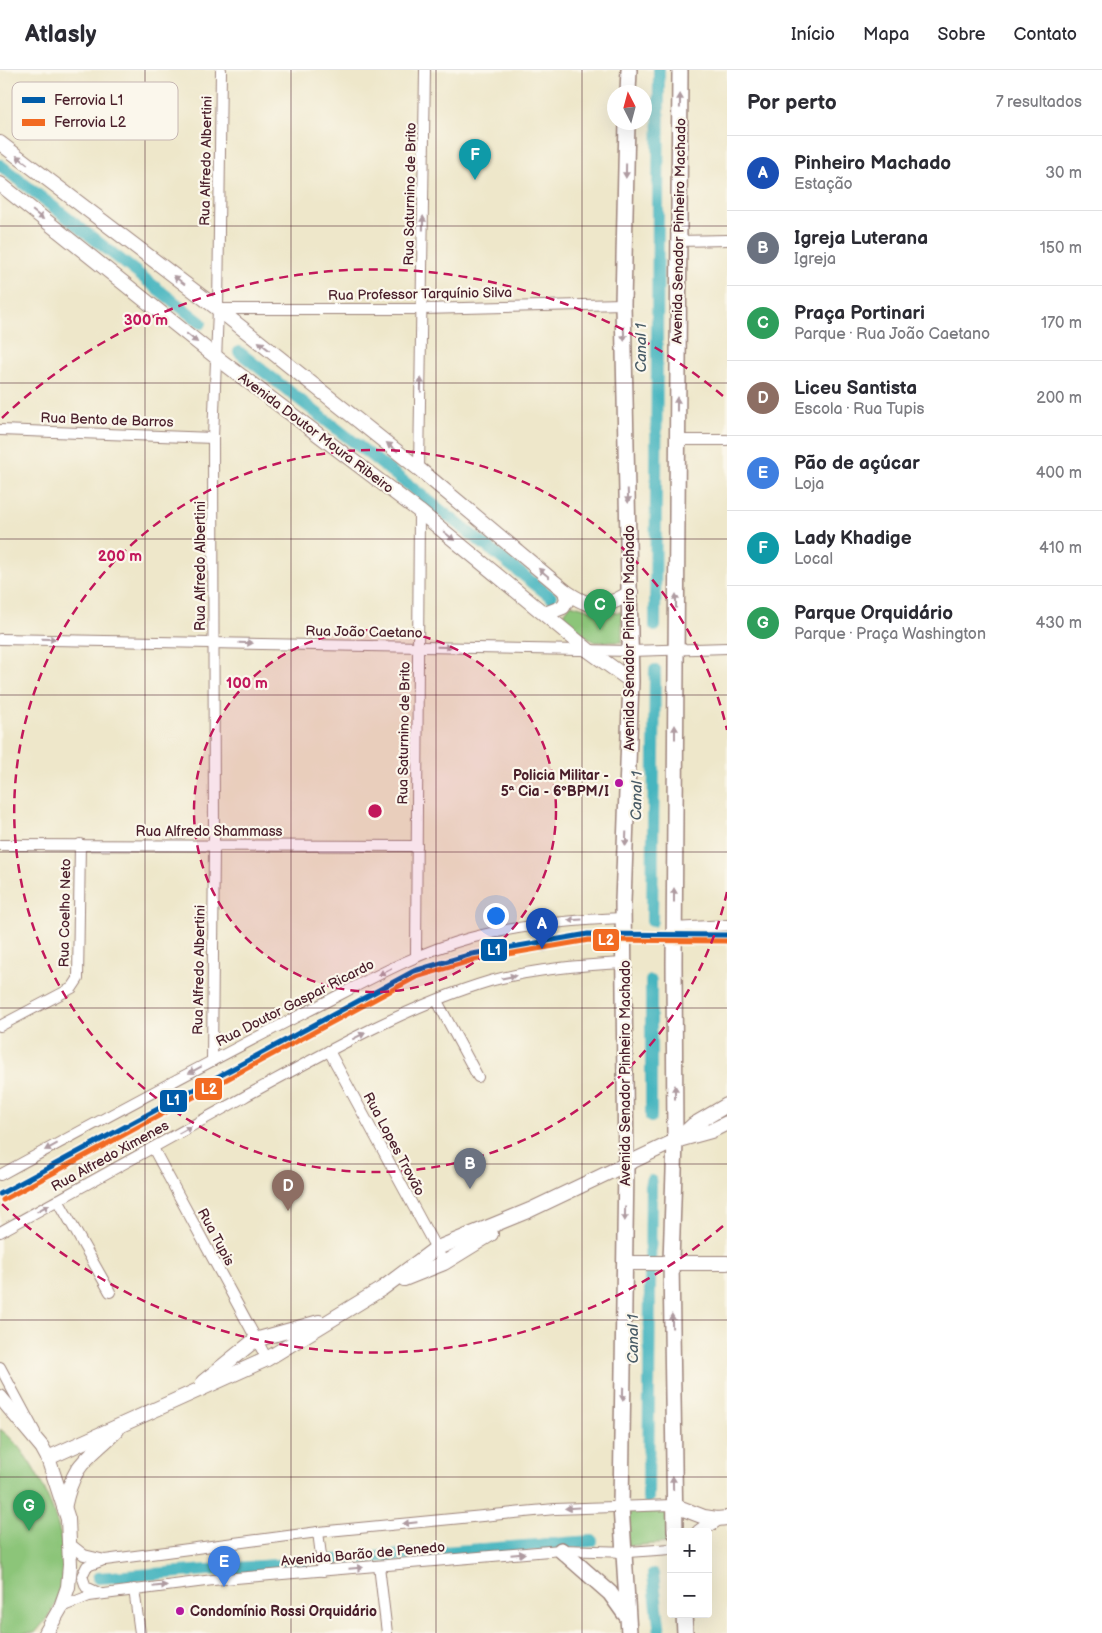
<!DOCTYPE html>
<html lang="pt">
<head>
<meta charset="utf-8">
<style>
  body { margin:0; font-family:"Balsamiq Sans",sans-serif; background:#f2f2f3; color:#2b2b33 }
  .controls { position:absolute; right:15px; bottom:15px; display:grid; overflow:hidden; border-radius:5px; box-shadow:0 5px 20px #0002 }
  .controls button { width:45px; height:45px; display:grid; place-items:center; padding:0; border:0; border-bottom:1px solid #e1e1e2; background:#fff; color:#2b2b33; font:25px sans-serif }
  .compass { position:absolute; left:607px; top:15px; width:45px; height:45px; border-radius:50%; background:#fff; box-shadow:0 5px 20px #0002; rotate:354deg }
  .you { position:absolute; left:495px; top:845px; width:18px; height:18px; margin:-12px; border:4px solid #fff; border-radius:50%; background:#1a73e8; box-shadow:0 0 0 8px #1a73e833 }
  .badge { display:grid; place-items:center; width:32px; height:32px; border-radius:50%; background:#0b8043; color:#fff; font-size:16px; font-weight:700 }
  .pin { position:absolute; translate:-50% -41px; filter:drop-shadow(0 1px 2px #0008) }
  .pin::after { content:''; position:absolute; top:26px; width:18px; height:15px; background:inherit; clip-path:polygon(0 0,100% 0,50% 100%) }
  .list { margin:0; padding:0; list-style:none }
  h2 { display:flex; justify-content:space-between; align-items:center; height:65px; margin:0; padding:0 20px; font-size:21px }
  h2 small { font-size:16px; font-weight:400; color:#7c7c81 }
  .list li { display:grid; grid-template-columns:32px 1fr auto; gap:15px; align-items:center; box-sizing:border-box; height:75px; padding:0 20px; border-top:1px solid #e1e1e2 }
  .list b { display:block; font-size:19px; white-space:nowrap }
  .list p { margin:0; font-size:16px; white-space:nowrap; color:#7c7c81 }
  .list em { font-size:16px; font-style:normal; color:#7c7c81 }
  .map { position:relative; flex:none; width:727px; height:1563px; overflow:hidden }
  header { display:flex; align-items:center; gap:30px; box-sizing:border-box; height:70px; padding:0 25px; background:#fff; border-bottom:1px solid #e1e1e2 }
  header strong { font-size:24px }
  nav { display:flex; gap:28px; margin-inline-start:auto; font-size:18px }
  main { display:flex }
  aside { flex:1; background:#fff }
  .map>svg:first-child { display:block }
  .green { fill:#8cc579; stroke:#6b7252 }
  .lines { fill:none; stroke-linecap:round; stroke-linejoin:round }
  .canal { stroke:#46b5bf; stroke-width:12 }
  .street-casing { stroke:#9c837a; stroke-width:12 }
  .secondary-casing { stroke:#9c837a; stroke-width:16 }
  .primary-casing { stroke:#9c837a; stroke-width:18 }
  .street { stroke:#fff; stroke-width:10 }
  .secondary { stroke:#fff; stroke-width:14 }
  .primary { stroke:#fff; stroke-width:15 }
  .rail-1-casing { stroke:#fbf7ec; stroke-width:9 }
  .rail-2-casing { stroke:#fbf7ec; stroke-width:9 }
  .rail-1 { stroke:#005ca9; stroke-width:5 }
  .rail-2 { stroke:#f26a21; stroke-width:5 }
  .oneway { fill:#ae9aa0 }
  .grid { fill:none; stroke:#4a1f2b; stroke-width:1; stroke-opacity:0.55 }
  .ring { fill:none; stroke:#c2185b; stroke-width:2.5; stroke-dasharray:9 6 }
  .poi-dot { fill:#b5179e; stroke:#fbf7ec; stroke-width:2 }
  .labels { text-anchor:middle; dominant-baseline:central; stroke-width:4.5; stroke-linejoin:round; paint-order:stroke }
  .street-label { font-size:14px; fill:#4a1f2b; stroke:#fbf7ec }
  .poi-label { font-size:14px; font-weight:bold; fill:#4a1f2b; stroke:#fbf7ec; text-anchor:end }
  .water-label { font-size:15px; font-style:italic; fill:#485b66; stroke:#fbf7ec }
  .key { fill:#fbf7ec; stroke:#c6b6b2; stroke-width:1 }
  .key-label { font-size:14px; fill:#4a1f2b }
  .centre { fill:#c2185b; stroke:#fbf7ec; stroke-width:2.5 }
  .ring-label { font-size:15px; text-anchor:middle; font-weight:bold; fill:#c2185b; stroke:#fbf7ec; stroke-width:4.5; stroke-linejoin:round; paint-order:stroke }
  .line-badge { stroke:#fbf7ec; stroke-width:2 }
  .badge-label { font-size:14px; text-anchor:middle; font-weight:bold; fill:#fff }
</style>
</head>
<body>
<header>
<strong>Atlasly</strong>
<nav><a>Início</a><a>Mapa</a><a>Sobre</a><a>Contato</a></nav>
</header>
<main>
<div class="map">
<svg width="727" height="1563" viewBox="0 0 727 1563">
  <rect width="100%" height="100%" fill="#fbf7ec"/>
  <filter id="ink" filterUnits="userSpaceOnUse"><feTurbulence type="fractalNoise" baseFrequency=".02" numOctaves="2"/><feDisplacementMap in="SourceGraphic" scale="10" xChannelSelector="R" yChannelSelector="G"/><feConvolveMatrix kernelMatrix="1 2 1 2 8 2 1 2 1" color-interpolation-filters="sRGB"/></filter>
  <filter id="wash" filterUnits="userSpaceOnUse"><feTurbulence type="fractalNoise" baseFrequency=".0096" numOctaves="4" result="noise"/><feDisplacementMap in="SourceGraphic" scale="20" xChannelSelector="R" yChannelSelector="G"/><feGaussianBlur stdDeviation="1.12" result="paint"/><feColorMatrix in="noise" values="0 0 0 0 0 0 0 0 0 0 0 0 0 0 0 0 0 1.4 0 .05"/><feComposite in="paint" operator="in"/></filter>
  <g filter="url(#wash)">
    <rect width="100%" height="100%" fill="#eee7ca"/>
    <g class="green">
      <path d="M571 534 598 542H622V572H595L560 549Z"/>
      <path d="M0 1359C36 1384 73 1470 63 1514 58 1534 48 1548 35 1563H0Z"/>
      <path d="M668 1439 670 1473 627 1476 625 1442Z"/>
    </g>
    <g class="lines">
      <g class="canal">
        <path d="M0 95 201 253"/>
        <path d="M239 282 551 527"/>
        <path d="M655 556 659 0"/>
        <path d="M652 851 655 600"/>
        <path d="M651 1047V911"/>
        <path d="M648 1428 651 1111"/>
        <path d="M332 1490 592 1471"/>
        <path d="M653 1504 660 1563"/>
        <path d="M98 1508 303 1493"/>
      </g>
    </g>
  </g>
  <g filter="url(#ink)">
    <g class="lines">
      <g class="street-casing">
        <g id="street">
          <path d="M678 171 727 170"/>
          <path d="M218 239H422L623 234"/>
          <path d="M0 360 213 368"/>
          <path d="M677 370H727"/>
          <path d="M419 399 425 0"/>
          <path d="M0 569 631 581 727 578"/>
          <path d="M0 775 417 776"/>
          <path d="M674 858 727 855"/>
          <path d="M416 886 419 441"/>
          <path d="M437 931 478 1007"/>
          <path d="M0 956 72 918 78 909 80 774"/>
          <path d="M329 981 444 1193"/>
          <path d="M212 991 214 775 213 368 218 239 221 0"/>
          <path d="M153 1078 267 1289"/>
          <path d="M0 1105C101 1050 202 995 304 943 358 916 411 884 470 868 520 855 572 850 623 848"/>
          <path d="M58 1130 110 1222"/>
          <path d="M0 1162C81 1117 163 1072 244 1027 321 985 406 936 490 911 533 899 579 895 624 893"/>
          <path d="M0 1297 35 1362"/>
          <path d="M318 1462 323 1501"/>
          <path d="M70 1474 84 1485 105 1490 318 1462 555 1439 673 1435"/>
          <path d="M101 1491 87 1496 82 1506 86 1517 101 1524"/>
          <path d="M379 1496 387 1563"/>
          <path d="M134 1519 140 1563"/>
          <path d="M61 1537 89 1526 213 1510 561 1480 628 1482 671 1479"/>
        </g>
      </g>
      <g class="secondary-casing">
        <g id="secondary">
          <path d="M0 73 218 239 419 399 565 521C592 540 603 540 631 522"/>
          <path d="M0 114 216 287 419 441 588 580 631 611"/>
          <path d="M545 544 563 537 567 530 565 521"/>
          <path d="M676 1071 693 1055 727 1035"/>
          <path d="M625 1193H727"/>
          <path d="M404 1209 444 1193 491 1164"/>
          <path d="M203 1312 255 1270 319 1252"/>
          <path d="M0 1327 42 1377 48 1388 68 1449 70 1495 68 1517 61 1537 46 1563"/>
          <path d="M48 1388 267 1289 383 1218 435 1179 530 1140 675 1071 711 1061 727 1053"/>
          <path d="M673 1435 704 1447 717 1449"/>
          <path d="M64 1438C74 1391 86 1391 117 1360"/>
          <path d="M699 1462 717 1449 727 1448"/>
        </g>
      </g>
      <g class="primary-casing">
        <g id="primary">
          <path d="M628 22 629 0"/>
          <path d="M627 52 623 234 631 611 623 832 626 1096 621 1436 629 1563"/>
          <path d="M675 1462 671 1192 675 1071 674 893 680 0"/>
          <path d="M561 1480 610 1523 625 1544"/>
          <path d="M684 1544 685 1563"/>
        </g>
      </g>
      <use href="#street" class="street"/>
      <use href="#secondary" class="secondary"/>
      <use href="#primary" class="primary"/>
      <g class="rail-1-casing">
        <path id="rail-1" d="M0 1124 414 901 472 884 588 864 727 865"/>
      </g>
      <g class="rail-2-casing">
        <path id="rail-2" d="M3 1130 416 907 473 890 589 870 727 871"/>
      </g>
      <use href="#rail-1" class="rail-1"/>
      <use href="#rail-2" class="rail-2"/>
    </g>
    <defs><path id="oneway-solid" d="M-6-.8H1V-3.2L6.5 0L1 3.2V.8H-6Z" transform="scale(1.25)"/></defs>
    <g class="oneway">
      <use href="#oneway-solid" transform="translate(680 31) rotate(-89)"/>
      <use href="#oneway-solid" transform="translate(22 90) rotate(-142)"/>
      <use href="#oneway-solid" transform="translate(626 101) rotate(91)"/>
      <use href="#oneway-solid" transform="translate(38 145) rotate(39)"/>
      <use href="#oneway-solid" transform="translate(423 153) rotate(-89)"/>
      <use href="#oneway-solid" transform="translate(179 210) rotate(-143)"/>
      <use href="#oneway-solid" transform="translate(624 264) rotate(88)"/>
      <use href="#oneway-solid" transform="translate(192 268) rotate(39)"/>
      <use href="#oneway-solid" transform="translate(264 276) rotate(-142)"/>
      <use href="#oneway-solid" transform="translate(421 315) rotate(-89)"/>
      <use href="#oneway-solid" transform="translate(677 334) rotate(-90)"/>
      <use href="#oneway-solid" transform="translate(392 377) rotate(-142)"/>
      <use href="#oneway-solid" transform="translate(628 426) rotate(88)"/>
      <use href="#oneway-solid" transform="translate(449 466) rotate(39)"/>
      <use href="#oneway-solid" transform="translate(544 503) rotate(-140)"/>
      <use href="#oneway-solid" transform="translate(676 531) rotate(-90)"/>
      <use href="#oneway-solid" transform="translate(49 569) rotate(1)"/>
      <use href="#oneway-solid" transform="translate(246 573) rotate(1)"/>
      <use href="#oneway-solid" transform="translate(444 577) rotate(1)"/>
      <use href="#oneway-solid" transform="translate(675 662) rotate(-90)"/>
      <use href="#oneway-solid" transform="translate(626 769) rotate(92)"/>
      <use href="#oneway-solid" transform="translate(674 825) rotate(-90)"/>
      <use href="#oneway-solid" transform="translate(575 850) rotate(176)"/>
      <use href="#oneway-solid" transform="translate(385 902) rotate(153)"/>
      <use href="#oneway-solid" transform="translate(509 907) rotate(-12)"/>
      <use href="#oneway-solid" transform="translate(359 966) rotate(-26)"/>
      <use href="#oneway-solid" transform="translate(195 1000) rotate(152)"/>
      <use href="#oneway-solid" transform="translate(675 1022) rotate(-90)"/>
      <use href="#oneway-solid" transform="translate(185 1060) rotate(-29)"/>
      <use href="#oneway-solid" transform="translate(51 1077) rotate(152)"/>
      <use href="#oneway-solid" transform="translate(43 1138) rotate(-29)"/>
      <use href="#oneway-solid" transform="translate(625 1144) rotate(91)"/>
      <use href="#oneway-solid" transform="translate(672 1251) rotate(-91)"/>
      <use href="#oneway-solid" transform="translate(623 1324) rotate(91)"/>
      <use href="#oneway-solid" transform="translate(673 1413) rotate(-91)"/>
      <use href="#oneway-solid" transform="translate(572 1438) rotate(177)"/>
      <use href="#oneway-solid" transform="translate(410 1453) rotate(174)"/>
      <use href="#oneway-solid" transform="translate(518 1484) rotate(-5)"/>
      <use href="#oneway-solid" transform="translate(356 1498) rotate(-5)"/>
      <use href="#oneway-solid" transform="translate(160 1516) rotate(-6)"/>
    </g>
  </g>
  <path class="grid" d="M145 0V1563M291 0V1563M436 0V1563M582 0V1563M0 156H727M0 313H727M0 469H727M0 625H727M0 782H727M0 938H727M0 1094H727M0 1250H727M0 1407H727"/>
  <circle cx="375" cy="741" r="181" fill="#c2185b" fill-opacity=".12"/>
  <g class="ring">
    <circle cx="375" cy="741" r="181"/>
    <path d="M727 822A361 361 0 1 1 727 660"/>
    <path d="M723 1156A542 542 0 0 1 2 1134M2 348A542 542 0 0 1 723 326"/>
  </g>
  <g class="poi-dot">
    <circle cx="619" cy="713" r="5"/>
    <circle cx="180" cy="1541" r="5"/>
  </g>
  <g class="labels">
    <g class="street-label">
      <text transform="translate(206 91) rotate(-89)">Rua Alfredo Albertini</text>
      <text transform="translate(410 124) rotate(-89)">Rua Saturnino de Brito</text>
      <text transform="translate(679 161) rotate(-89)">Avenida Senador Pinheiro Machado</text>
      <text transform="translate(420 224) rotate(-1)">Rua Professor Tarquínio Silva</text>
      <text transform="translate(107 350) rotate(2)">Rua Bento de Barros</text>
      <text transform="translate(316 363) rotate(37)">Avenida Doutor Moura Ribeiro</text>
      <text transform="translate(200 496) rotate(-90)">Rua Alfredo Albertini</text>
      <text transform="translate(364 562) rotate(1)">Rua João Caetano</text>
      <text transform="translate(629 568) rotate(-90)">Avenida Senador Pinheiro Machado</text>
      <text transform="translate(404 663) rotate(-89)">Rua Saturnino de Brito</text>
      <text x="209" y="761">Rua Alfredo Shammass</text>
      <text transform="translate(65 843) rotate(-89)">Rua Coelho Neto</text>
      <text transform="translate(199 900) rotate(-89)">Rua Alfredo Albertini</text>
      <text transform="translate(295 933) rotate(-27)">Rua Doutor Gaspar Ricardo</text>
      <text transform="translate(625 1003) rotate(-90)">Avenida Senador Pinheiro Machado</text>
      <text transform="translate(394 1074) rotate(62)">Rua Lopes Trovão</text>
      <text transform="translate(110 1086) rotate(-29)">Rua Alfredo Ximenes</text>
      <text transform="translate(216 1167) rotate(62)">Rua Tupis</text>
      <text transform="translate(363 1484) rotate(-5)">Avenida Barão de Penedo</text>
    </g>
    <g class="poi-label">
      <text x="609" y="705">Policia Militar -<tspan x="609" dy="16">5ª Cia - 6ºBPM/I</tspan></text>
      <text x="190" y="1541" text-anchor="start">Condomínio Rossi Orquidário</text>
    </g>
    <g class="water-label">
      <text transform="translate(641 278) rotate(-90)">Canal 1</text>
      <text transform="translate(637 726) rotate(-89)">Canal 1</text>
      <text transform="translate(633 1269) rotate(-90)">Canal 1</text>
    </g>
  </g>
  <rect x="12" y="12" width="166" height="58" rx="8" class="key"/>
  <rect x="22" y="27" width="23" height="6" fill="#005ca9"/>
  <rect x="22" y="49" width="23" height="7" fill="#f26a21"/>
  <g class="key-label">
    <text x="54" y="35">Ferrovia L1</text>
    <text x="54" y="57">Ferrovia L2</text>
  </g>
  <circle cx="375" cy="741" r="8" class="centre"/>
  <g class="ring-label">
    <text x="146" y="255">300 m</text>
    <text x="120" y="491">200 m</text>
    <text x="247" y="618">100 m</text>
  </g>
  <g class="line-badge">
    <rect x="592" y="858" width="28" height="24" rx="5" fill="#f26a21"/>
    <rect x="480" y="868" width="28" height="24" rx="5" fill="#005ca9"/>
    <rect x="194" y="1007" width="29" height="24" rx="5" fill="#f26a21"/>
    <rect x="159" y="1019" width="29" height="24" rx="5" fill="#005ca9"/>
  </g>
  <g class="badge-label">
    <text x="606" y="875">L2</text>
    <text x="494" y="885">L1</text>
    <text x="209" y="1024">L2</text>
    <text x="173" y="1035">L1</text>
  </g>
</svg>
<div class="controls">
<button>+</button>
<button>−</button>
</div>
<svg class="compass" viewBox="-18 -18 36 36"><path d="M0-13l5 13h-10z" fill="#e53935"/><path d="M0 13l5-13h-10z" fill="#7c7c81"/></svg>
<div class="you"></div>
<div class="pin badge" style="left:542px;top:879px;background:#1a4fb4">A</div>
<div class="pin badge" style="left:470px;top:1119px;background:#6b7280">B</div>
<div class="pin badge" style="left:600px;top:560px;background:#2e9e5b">C</div>
<div class="pin badge" style="left:288px;top:1141px;background:#8d6e63">D</div>
<div class="pin badge" style="left:224px;top:1517px;background:#3f7fe0">E</div>
<div class="pin badge" style="left:475px;top:110px;background:#0f9aa8">F</div>
<div class="pin badge" style="left:29px;top:1461px;background:#2e9e5b">G</div>
</div>
<aside>
<h2>Por perto<small>7 resultados</small></h2>
<ul class="list">
<li><span class="badge" style="background:#1a4fb4">A</span><div><b>Pinheiro Machado</b><p>Estação</p></div><em>30 m</em></li>
<li><span class="badge" style="background:#6b7280">B</span><div><b>Igreja Luterana</b><p>Igreja</p></div><em>150 m</em></li>
<li><span class="badge" style="background:#2e9e5b">C</span><div><b>Praça Portinari</b><p>Parque · Rua João Caetano</p></div><em>170 m</em></li>
<li><span class="badge" style="background:#8d6e63">D</span><div><b>Liceu Santista</b><p>Escola · Rua Tupis</p></div><em>200 m</em></li>
<li><span class="badge" style="background:#3f7fe0">E</span><div><b>Pão de açúcar</b><p>Loja</p></div><em>400 m</em></li>
<li><span class="badge" style="background:#0f9aa8">F</span><div><b>Lady Khadige</b><p>Local</p></div><em>410 m</em></li>
<li><span class="badge" style="background:#2e9e5b">G</span><div><b>Parque Orquidário</b><p>Parque · Praça Washington</p></div><em>430 m</em></li>
</ul>
</aside>
</main>
</body>
</html>
